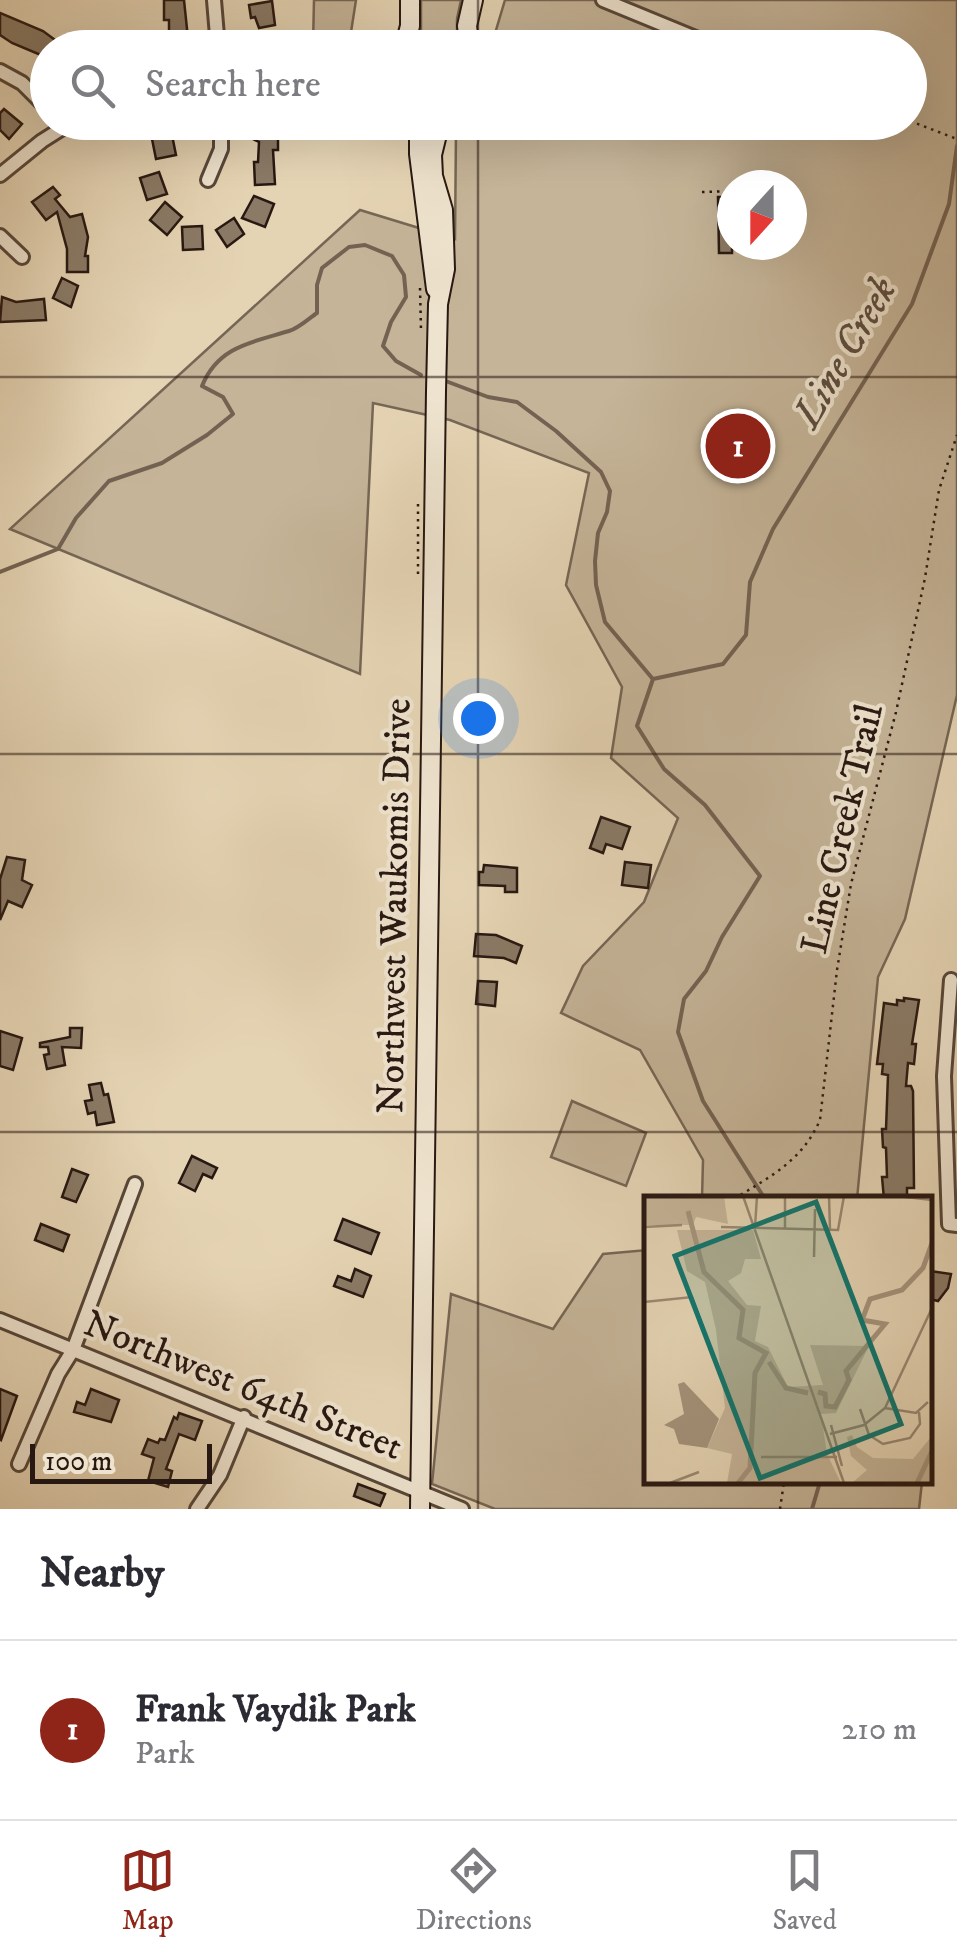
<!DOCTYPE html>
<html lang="en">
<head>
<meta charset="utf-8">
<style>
  body { margin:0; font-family:"IM FELL DW Pica",serif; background:#f2f2f3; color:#2b2b33 }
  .compass { position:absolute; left:717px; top:170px; width:90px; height:90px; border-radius:50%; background:#fff; box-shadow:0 10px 40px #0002; rotate:201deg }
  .scale { position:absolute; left:30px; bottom:25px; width:182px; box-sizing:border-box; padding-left:10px; border:5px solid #281812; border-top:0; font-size:28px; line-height:35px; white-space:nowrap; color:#281812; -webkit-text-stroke:8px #eee3ce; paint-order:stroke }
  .you { position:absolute; left:478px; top:718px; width:35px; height:35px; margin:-25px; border:8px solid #fff; border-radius:50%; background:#1a73e8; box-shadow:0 0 0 15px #1a73e833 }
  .badge { display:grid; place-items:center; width:65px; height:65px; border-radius:50%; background:#8f2418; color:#fff; font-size:32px; font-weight:700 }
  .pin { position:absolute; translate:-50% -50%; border:5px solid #fff; box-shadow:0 2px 10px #0006 }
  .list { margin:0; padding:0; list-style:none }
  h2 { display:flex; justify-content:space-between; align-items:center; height:130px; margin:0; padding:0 40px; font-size:42px }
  h2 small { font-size:32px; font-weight:400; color:#7c7c81 }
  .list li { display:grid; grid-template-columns:65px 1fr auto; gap:30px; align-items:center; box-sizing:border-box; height:180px; padding:0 40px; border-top:2px solid #e1e1e2 }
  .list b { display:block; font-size:38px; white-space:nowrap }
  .list p { margin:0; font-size:32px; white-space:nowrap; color:#7c7c81 }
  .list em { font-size:32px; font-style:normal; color:#7c7c81 }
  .icon { flex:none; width:55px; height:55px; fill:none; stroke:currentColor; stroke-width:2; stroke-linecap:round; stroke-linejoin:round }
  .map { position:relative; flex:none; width:957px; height:1509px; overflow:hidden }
  .search { position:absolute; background:#fff; box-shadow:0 10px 40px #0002; left:30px; right:30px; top:30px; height:110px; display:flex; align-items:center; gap:25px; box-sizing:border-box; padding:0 35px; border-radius:55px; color:#7c7c81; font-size:38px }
  .sheet { height:310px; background:#fff }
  nav { display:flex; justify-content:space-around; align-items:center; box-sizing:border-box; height:140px; border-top:2px solid #e1e1e2; background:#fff; font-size:28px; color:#7c7c81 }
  nav a { display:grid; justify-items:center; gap:5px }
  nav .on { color:#8f2418 }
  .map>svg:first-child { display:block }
  .green { fill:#c5b498; stroke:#766655; stroke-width:2.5; fill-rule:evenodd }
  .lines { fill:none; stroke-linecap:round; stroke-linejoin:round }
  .stream { stroke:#736252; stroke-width:4 }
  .building { fill:#8a7a66; stroke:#281812; stroke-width:2.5 }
  .minor-casing { stroke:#57473a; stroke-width:18 }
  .secondary-casing { stroke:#281812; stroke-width:22 }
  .path { stroke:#281812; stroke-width:2.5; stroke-dasharray:2.5 5; stroke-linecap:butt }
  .minor { stroke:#eee3ce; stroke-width:12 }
  .secondary { stroke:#eee3ce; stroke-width:18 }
  .grid { fill:none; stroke:#281812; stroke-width:2.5; stroke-opacity:0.55 }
  .labels { text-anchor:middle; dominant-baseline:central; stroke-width:8; stroke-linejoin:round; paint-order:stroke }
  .street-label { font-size:38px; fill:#281812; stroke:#eee3ce }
  .water-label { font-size:40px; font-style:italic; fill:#5a4a3d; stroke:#eee3ce }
  .inset-river { fill:none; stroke:#a5947d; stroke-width:5 }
  .inset-road { fill:none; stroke:#998973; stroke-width:2.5 }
  .view { fill:#0f766e; fill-opacity:0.15; stroke:#0f766e; stroke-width:5 }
  .inset-edge { fill:none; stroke:#281812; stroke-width:5 }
</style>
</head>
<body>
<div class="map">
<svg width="957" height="1509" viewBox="0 0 957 1509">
  <rect width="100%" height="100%" fill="#e5d4b4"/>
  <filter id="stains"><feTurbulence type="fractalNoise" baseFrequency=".002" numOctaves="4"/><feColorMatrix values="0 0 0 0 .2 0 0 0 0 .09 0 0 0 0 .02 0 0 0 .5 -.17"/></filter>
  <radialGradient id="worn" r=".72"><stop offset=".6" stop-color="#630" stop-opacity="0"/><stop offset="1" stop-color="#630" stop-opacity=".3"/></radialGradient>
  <g class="green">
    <path d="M314 0H356L349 45 313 46Z"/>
    <path d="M421 0H461L457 19V47H416L421 29Z"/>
    <path d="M505 0H957V695L905 919 878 977 857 1199H702L703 1160 640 1050 561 1013 583 966 644 902 678 818 611 758 622 687 566 585 589 473 450 420 373 403 360 674 10 529 360 210 455 239 456 130 459 123 910 122V48L491 47ZM732 185H792V245H732Z"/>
    <path d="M572 1101 646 1133 626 1186 551 1157Z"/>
    <path d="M647 1250V1482H922L919 1509H495L432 1484 451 1294 553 1329 603 1254Z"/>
  </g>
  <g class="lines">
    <g class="stream">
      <path d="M443 380 488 397 517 402 556 431 601 472 610 491 607 512 598 533 595 561 596 585 605 622 652 678"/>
      <path d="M0 572 58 549 76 518 109 481 162 463 207 435 233 414 223 397 202 386C218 346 253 342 289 331 299 328 308 319 317 313V285L322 268 349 247 365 245 392 256 404 275 406 297 391 322 383 346 396 361 421 375"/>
      <path d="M765 1199 703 1101 678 1032 684 999 706 971 722 937 760 876 705 805 664 769 637 726 653 679 723 664 746 635 750 582 773 529 912 304 949 204 957 146"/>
      <path d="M812 1509 820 1482"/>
    </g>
  </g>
  <g class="building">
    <path d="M164 0H184L189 48H169V20H164Z"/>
    <path d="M272 1 275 25 259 28 255 17 251 18 249 5Z"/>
    <path d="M0 13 43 31 66 48H48V58L12 43 0 35Z"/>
    <path d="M4 109 22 124 9 139 0 130V113Z"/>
    <path d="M254 126 278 127V150H273L275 184 255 185 254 162H258L259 142 253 139Z"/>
    <path d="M171 130 176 155 156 159 151 134Z"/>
    <path d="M159 172 167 194 147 200 140 178Z"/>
    <path d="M53 187 60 195 55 199 70 217 82 214 88 237 85 256H88V272H67V249L57 212 46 220 32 202Z"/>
    <path d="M254 196 274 204 265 227 242 218Z"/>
    <path d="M718 197H732V253H719Z"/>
    <path d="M165 202 182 217 167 235 150 220Z"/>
    <path d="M234 218 244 234 227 247 216 230Z"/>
    <path d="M202 226 203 249 183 250 182 227Z"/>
    <path d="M62 278 78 286 71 307 53 298Z"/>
    <path d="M2 297 16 302 44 299 46 320 0 322Z"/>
    <path d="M601 817 630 827 622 849 606 844 603 853 590 848Z"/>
    <path d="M7 857 25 860 22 880 32 885 22 907 8 901 0 920V879Z"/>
    <path d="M625 862 651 865 648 888 622 885Z"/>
    <path d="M484 865 517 868V892H505V886L479 885V872H483Z"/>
    <path d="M476 934 496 935 522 946 516 963 504 958 474 956Z"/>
    <path d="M478 981 497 982 495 1006 476 1004Z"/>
    <path d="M904 998 919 1000 912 1044H916L914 1064 908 1063 906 1086H911L913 1091 914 1188H907V1199H884L882 1177H887L886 1148 883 1147 882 1129H886L888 1075 882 1074 883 1064H877L884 1003 897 1005V1000L904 1001Z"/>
    <path d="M70 1028H82L81 1048 62 1047 65 1065 47 1069 44 1055 49 1054 48 1047H40V1043L70 1037Z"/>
    <path d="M0 1031 22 1038 13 1070 0 1066Z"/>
    <path d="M101 1083 104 1095 108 1094 114 1122 97 1125 95 1112 88 1114 85 1101 92 1100 89 1085Z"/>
    <path d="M192 1156 217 1168 212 1178 203 1174 195 1191 179 1183Z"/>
    <path d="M72 1169 88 1175 76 1202 62 1197Z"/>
    <path d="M343 1219 379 1233 371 1254 335 1240Z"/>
    <path d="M41 1224 69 1235 63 1251 35 1240Z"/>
    <path d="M355 1269 371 1276 363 1297 334 1286 338 1276 351 1281Z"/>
    <path d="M930 1271 951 1274 948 1288 938 1301 930 1299Z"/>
    <path d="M0 1389 17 1396 1 1440 0 1439Z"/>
    <path d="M91 1389 119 1400 111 1422 74 1412 77 1402 85 1405Z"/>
    <path d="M179 1413 202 1421 195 1440 179 1434 166 1469 172 1471 168 1487 148 1481 154 1458 142 1454 148 1439 158 1443 160 1439 165 1440 174 1417 177 1419Z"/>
    <path d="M358 1484 385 1494 380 1506 354 1496Z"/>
  </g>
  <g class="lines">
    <g class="minor-casing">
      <g id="minor">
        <path d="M214 0 218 48"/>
        <path d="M603 0 720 48"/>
        <path d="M0 71 22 83 48 109"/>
        <path d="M0 175 42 141 72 122"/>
        <path d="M208 180 221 149V122"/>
        <path d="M0 236 22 257"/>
        <path d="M951 980 944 1076 949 1224 957 1225"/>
        <path d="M0 1320 462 1509"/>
        <path d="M19 1464 58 1374 73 1350 135 1184"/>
        <path d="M197 1509 220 1475 244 1417"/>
      </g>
    </g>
    <g class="secondary-casing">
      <g id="secondary">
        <path d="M404 48 410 26V0"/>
        <path d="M470 48 467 26 473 0"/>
        <path d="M419 122V154L436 289"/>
        <path d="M420 1509 436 391 438 304 445 269 444 240 443 210 433 176 432 155 440 122"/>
      </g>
    </g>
    <g class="path">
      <path d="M910 121 957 139"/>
      <path d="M702 192 732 191"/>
      <path d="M420 288 421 330"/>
      <path d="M418 574V503"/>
      <path d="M734 1199C771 1176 802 1161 820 1120L837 970 851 884 896 712 925 578 939 490 957 435"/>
      <path d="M780 1509 784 1482"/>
    </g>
    <use href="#minor" class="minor"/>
    <use href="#secondary" class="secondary"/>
  </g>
  <path class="grid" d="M478 0V48M478 122V1509M0 377H957M0 754H957M0 1132H957"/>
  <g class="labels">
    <g class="street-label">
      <text transform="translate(843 829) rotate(-77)">Line Creek Trail</text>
      <text transform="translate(395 906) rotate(-89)">Northwest Waukomis Drive</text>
      <text transform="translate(243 1386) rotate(22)">Northwest 64th Street</text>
    </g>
    <g class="water-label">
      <text transform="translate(846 353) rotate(-60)">Line Creek</text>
    </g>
  </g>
  <g transform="translate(644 1196)">
    <rect width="288" height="288" fill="#e5d4b4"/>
    <path d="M0 0H80L84 28 52 21 49 29H0ZM33 34H109L117 63H101L97 77 84 85 103 109 117 110 111 145 124 151 144 191 179 189 166 149 225 150 192 217 177 218 183 258 197 287H83L88 258 63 252 81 212 72 134 61 86 43 75ZM208 239 213 251 229 262 269 263 287 241V287H208L223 274 207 260 203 241Z" fill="#c5b498"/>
    <path d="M40 186 75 223 63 252 35 248 30 233 20 229 40 218 34 188Z" fill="#a5947d"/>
    <path class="inset-river" d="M44 15 60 76 99 114 95 142 122 157 111 177 106 272 94 287M125 166 142 192 164 197M174 196 181 198 182 210 191 211 205 184 202 175 241 128 218 124 226 103 258 94 279 72 288 47M273 287 288 255"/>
    <path class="inset-road" d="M99 0 200 287M185 0 186 34M253 0 288 4M0 31 38 29M77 31 194 34 200 0M111 31 113 0M141 33V0M170 61 171 13M0 106 48 101 61 137M241 212 272 217 284 206M216 213 225 239 239 248 266 242 276 228 275 216M187 229 198 270M186 238 220 229 241 212 288 112M117 261H193M26 287 55 276"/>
    <path class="view" d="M172 6 257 228 116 282 31 60Z"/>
    <rect width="288" height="288" class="inset-edge"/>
  </g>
  <rect width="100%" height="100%" filter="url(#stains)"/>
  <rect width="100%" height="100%" fill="url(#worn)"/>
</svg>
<svg class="compass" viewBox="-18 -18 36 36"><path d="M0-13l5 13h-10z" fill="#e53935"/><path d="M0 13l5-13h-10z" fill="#7c7c81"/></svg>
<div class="scale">100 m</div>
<div class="you"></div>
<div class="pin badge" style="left:738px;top:446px">1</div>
<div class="search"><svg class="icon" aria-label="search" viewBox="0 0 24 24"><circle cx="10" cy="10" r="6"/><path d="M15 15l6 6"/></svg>Search here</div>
</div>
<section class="sheet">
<h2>Nearby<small></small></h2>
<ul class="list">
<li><span class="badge">1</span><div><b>Frank Vaydik Park</b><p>Park</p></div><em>210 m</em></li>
</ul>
</section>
<nav>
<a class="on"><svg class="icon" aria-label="map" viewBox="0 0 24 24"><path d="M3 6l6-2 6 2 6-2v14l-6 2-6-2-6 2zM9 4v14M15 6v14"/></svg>Map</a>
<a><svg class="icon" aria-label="directions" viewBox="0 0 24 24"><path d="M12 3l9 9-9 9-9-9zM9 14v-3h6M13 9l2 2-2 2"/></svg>Directions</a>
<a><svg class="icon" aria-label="saved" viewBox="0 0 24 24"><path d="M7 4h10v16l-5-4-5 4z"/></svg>Saved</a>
</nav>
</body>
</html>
